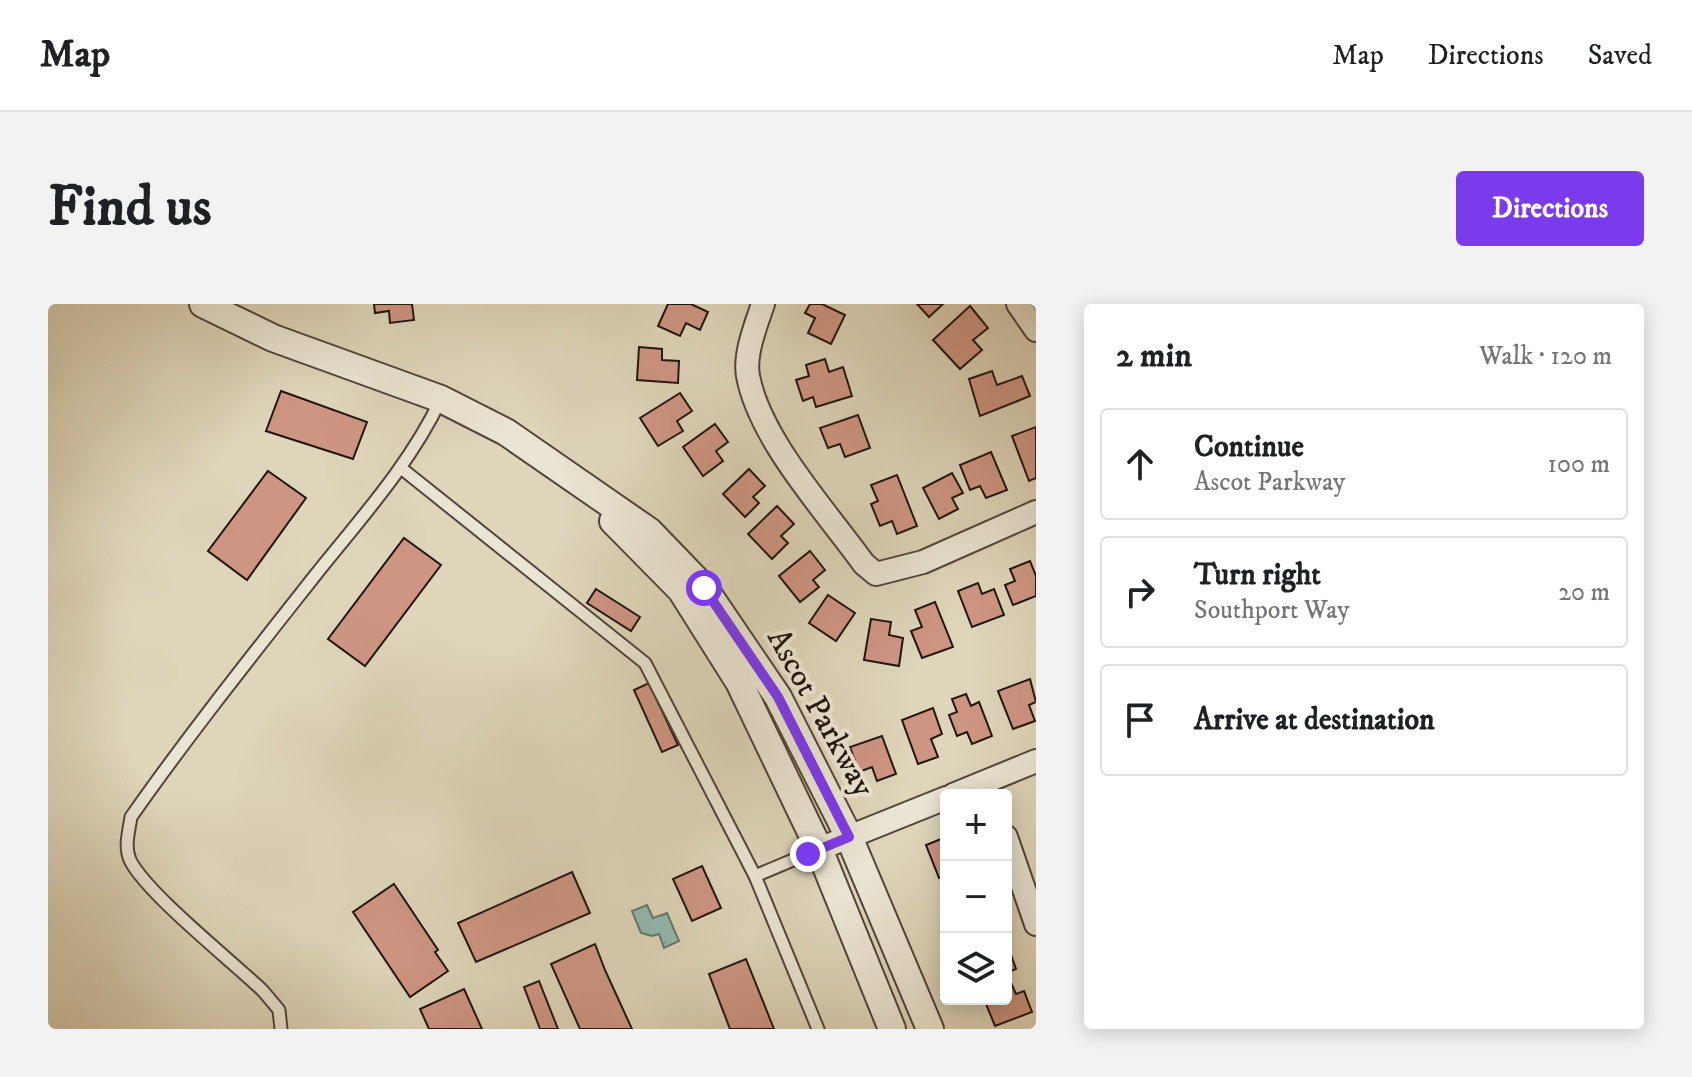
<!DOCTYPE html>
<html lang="en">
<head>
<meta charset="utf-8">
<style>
  body { margin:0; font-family:"IM FELL DW Pica",serif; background:#f2f2f2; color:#202124 }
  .controls { position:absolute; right:24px; bottom:24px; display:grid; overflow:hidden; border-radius:8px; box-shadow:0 4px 20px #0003 }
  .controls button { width:72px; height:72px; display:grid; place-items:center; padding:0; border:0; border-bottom:2px solid #e0e0e0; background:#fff; color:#202124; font:40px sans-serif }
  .stop { position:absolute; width:24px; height:24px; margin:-18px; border:6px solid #7c3aed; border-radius:50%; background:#fff }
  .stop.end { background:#7c3aed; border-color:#fff; box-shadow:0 2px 8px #0008 }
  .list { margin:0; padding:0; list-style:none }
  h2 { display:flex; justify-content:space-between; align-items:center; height:104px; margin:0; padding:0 32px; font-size:34px }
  h2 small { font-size:26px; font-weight:400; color:#757577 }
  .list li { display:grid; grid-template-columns:52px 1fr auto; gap:24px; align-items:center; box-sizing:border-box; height:112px; margin:0 16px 16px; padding:0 16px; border:2px solid #e0e0e0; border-radius:8px }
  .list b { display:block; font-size:30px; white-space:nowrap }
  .list p { margin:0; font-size:26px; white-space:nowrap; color:#757577 }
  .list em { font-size:26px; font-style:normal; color:#757577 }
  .icon { flex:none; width:44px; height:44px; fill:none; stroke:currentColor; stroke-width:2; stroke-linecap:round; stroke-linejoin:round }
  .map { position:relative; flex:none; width:988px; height:725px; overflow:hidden; border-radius:8px }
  header { display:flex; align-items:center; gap:48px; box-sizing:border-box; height:112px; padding:0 40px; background:#fff; border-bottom:2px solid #e0e0e0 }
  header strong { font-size:38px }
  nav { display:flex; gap:44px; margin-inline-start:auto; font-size:28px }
  .intro { display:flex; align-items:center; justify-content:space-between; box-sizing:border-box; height:192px; padding:0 48px }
  h1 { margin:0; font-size:56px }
  .button { padding:20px 36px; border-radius:8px; background:#7c3aed; color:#fff; font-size:28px; font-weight:700 }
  main { display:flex; gap:48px; padding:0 48px }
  aside { flex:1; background:#fff; border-radius:8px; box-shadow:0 4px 20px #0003 }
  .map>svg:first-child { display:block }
  .water { fill:url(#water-ripples); stroke:#657770; stroke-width:2 }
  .building { fill:#ce9583; stroke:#20150f; stroke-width:2 }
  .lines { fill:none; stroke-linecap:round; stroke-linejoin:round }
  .service-casing { stroke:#50453a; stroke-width:15 }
  .minor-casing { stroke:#50453a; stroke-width:26 }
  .tertiary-casing { stroke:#50453a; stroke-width:30 }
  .service { stroke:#eae4d2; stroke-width:11 }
  .minor { stroke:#eae4d2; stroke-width:22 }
  .tertiary { stroke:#eae4d2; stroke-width:26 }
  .route { stroke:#7c3aed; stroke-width:10 }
  .labels { text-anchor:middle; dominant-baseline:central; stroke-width:8; stroke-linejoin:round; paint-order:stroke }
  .street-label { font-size:32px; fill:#20150f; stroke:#eae4d2 }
</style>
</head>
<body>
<header>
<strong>Map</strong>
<nav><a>Map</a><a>Directions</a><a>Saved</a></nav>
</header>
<div class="intro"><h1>Find us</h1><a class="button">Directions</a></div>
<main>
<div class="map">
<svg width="988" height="725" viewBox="0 0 988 725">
  <defs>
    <pattern id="water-ripples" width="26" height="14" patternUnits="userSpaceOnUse" patternTransform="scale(2)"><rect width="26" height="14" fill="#93b9b0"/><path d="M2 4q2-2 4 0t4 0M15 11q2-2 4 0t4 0" fill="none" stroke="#7e9e96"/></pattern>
  </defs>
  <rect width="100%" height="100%" fill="#ded5ba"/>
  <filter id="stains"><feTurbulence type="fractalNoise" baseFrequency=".0025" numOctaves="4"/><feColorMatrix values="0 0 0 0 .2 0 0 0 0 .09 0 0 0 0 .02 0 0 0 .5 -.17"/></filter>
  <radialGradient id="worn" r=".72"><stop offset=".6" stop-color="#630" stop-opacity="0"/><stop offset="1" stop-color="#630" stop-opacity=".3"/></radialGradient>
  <path class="water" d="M599 601 605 614 619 609 631 637 616 644 611 630 604 632 593 629 584 607Z"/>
  <g class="building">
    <path d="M326 0H364L366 16 342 19 341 7 327 9Z"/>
    <path d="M620 0H643L660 8 652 26 638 19 632 32 610 22Z"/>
    <path d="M762 0H774L797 11 783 40 760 29 767 14 757 9Z"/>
    <path d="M869 0H895L881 13Z"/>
    <path d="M922 2 940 24 925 36 934 46 912 65 885 36Z"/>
    <path d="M591 43 614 45V56L631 57 630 79 589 76Z"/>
    <path d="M777 55 781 68 795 63 804 92 768 103 765 93 755 97 748 76 761 72 758 61Z"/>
    <path d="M944 67 949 81 974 72 982 92 932 112 921 75Z"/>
    <path d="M233 87 319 118 305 155 218 127Z"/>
    <path d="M632 89 644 107 629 117 635 127 610 142 592 114Z"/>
    <path d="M810 111 822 144 797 153 792 140 780 144 772 124Z"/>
    <path d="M667 120 680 138 668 147 675 157 655 172 635 143Z"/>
    <path d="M988 123V174L981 177 964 132Z"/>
    <path d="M943 148 959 186 938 194 932 182 922 186 912 161Z"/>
    <path d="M701 165 717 182 705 193 711 199 697 213 675 190Z"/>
    <path d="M220 167 258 194 199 276 160 247Z"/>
    <path d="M904 169 915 189 904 194 910 205 891 215 875 184Z"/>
    <path d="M849 171 869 222 849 230 844 217 832 222 823 200 830 197 823 181Z"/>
    <path d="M729 202 746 220 733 232 740 239 724 255 700 230Z"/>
    <path d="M356 234 393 261 317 362 280 335Z"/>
    <path d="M762 247 777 266 765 276 771 283 752 298 731 272Z"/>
    <path d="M982 257 988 272V292L965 301 957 281 967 277 962 265Z"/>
    <path d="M930 279 934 290 946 285 956 311 924 323 910 287Z"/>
    <path d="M548 285 592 313 583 327 539 299Z"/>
    <path d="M780 291 807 309 788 337 761 319Z"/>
    <path d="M887 298 905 343 874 354 863 327 874 323 867 306Z"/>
    <path d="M823 315 843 318 841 331 855 334 851 362 816 356Z"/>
    <path d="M982 375 988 398 981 401 987 417 965 425 950 387Z"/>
    <path d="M601 379 630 441 614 448 586 386Z"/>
    <path d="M918 390 923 402 931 398 944 432 924 440 919 428 909 432 901 411 909 408 904 395Z"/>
    <path d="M885 404 894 430 883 435 890 453 870 460 854 416Z"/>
    <path d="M834 432 848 470 829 477 824 463 811 468 802 443Z"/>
    <path d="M898 533V571L891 574 878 541Z"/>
    <path d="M654 562 673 604 644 617 625 575Z"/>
    <path d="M524 568 542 609 428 658 410 619Z"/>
    <path d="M346 580 390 646 387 648 400 667 362 693 305 608Z"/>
    <path d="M547 640 557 666 584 725H532L503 660Z"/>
    <path d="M961 645 968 665 958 669V646Z"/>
    <path d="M698 655 726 725H682L661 670Z"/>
    <path d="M491 677 510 725H492L476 683Z"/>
    <path d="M963 679 968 690 976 687 984 708 947 722 936 695H958V681Z"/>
    <path d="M416 685 434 725H381L372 705Z"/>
  </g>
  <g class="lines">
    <g class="service-casing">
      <g id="service">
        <path d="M353 164 597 359 707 572 770 725"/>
        <path d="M707 572 771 545"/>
        <path d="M233 725 231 706 215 687C185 658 98 589 82 556 76 542 81 527 83 513 142 429 206 349 269 269 314 213 362 160 393 95"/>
      </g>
    </g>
    <g class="minor-casing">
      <g id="minor">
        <path d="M715 0C708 21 696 50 700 72 712 136 778 207 816 260L828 270 875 258 988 208"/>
        <path d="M970 0 988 26"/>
        <path d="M905 491 988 457"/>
        <path d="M958 533 988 620"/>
        <path d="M771 545 898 494"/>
      </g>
    </g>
    <g class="tertiary-casing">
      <g id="tertiary">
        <path d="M155 0 225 34 393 95 458 128 601 227 656 284 730 393 801 533 882 725"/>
        <path d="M565 217 633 286 691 378 771 545 844 725"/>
      </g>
    </g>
    <use href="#service" class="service"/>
    <use href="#minor" class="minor"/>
    <use href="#tertiary" class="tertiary"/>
  </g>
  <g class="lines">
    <path class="route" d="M656 284 730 393 801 533 760 550"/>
  </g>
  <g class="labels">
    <g class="street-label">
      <text transform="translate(772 409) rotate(61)">Ascot Parkway</text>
    </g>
  </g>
  <rect width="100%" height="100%" filter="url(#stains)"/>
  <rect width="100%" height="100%" fill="url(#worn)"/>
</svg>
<div class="controls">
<button>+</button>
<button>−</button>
<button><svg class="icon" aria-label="layers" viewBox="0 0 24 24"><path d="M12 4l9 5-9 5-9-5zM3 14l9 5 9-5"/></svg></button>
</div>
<div class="stop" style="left:656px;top:284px"></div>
<div class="stop end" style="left:760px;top:550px"></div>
</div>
<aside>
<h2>2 min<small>Walk · 120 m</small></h2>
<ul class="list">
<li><svg class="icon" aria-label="ahead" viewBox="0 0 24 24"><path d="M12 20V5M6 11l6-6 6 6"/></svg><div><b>Continue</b><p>Ascot Parkway</p></div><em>100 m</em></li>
<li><svg class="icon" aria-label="right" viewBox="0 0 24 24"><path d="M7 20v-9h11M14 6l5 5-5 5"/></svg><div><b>Turn right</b><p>Southport Way</p></div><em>20 m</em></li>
<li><svg class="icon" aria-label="arrive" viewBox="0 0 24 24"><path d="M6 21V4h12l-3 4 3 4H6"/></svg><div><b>Arrive at destination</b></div></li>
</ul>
</aside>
</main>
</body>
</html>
